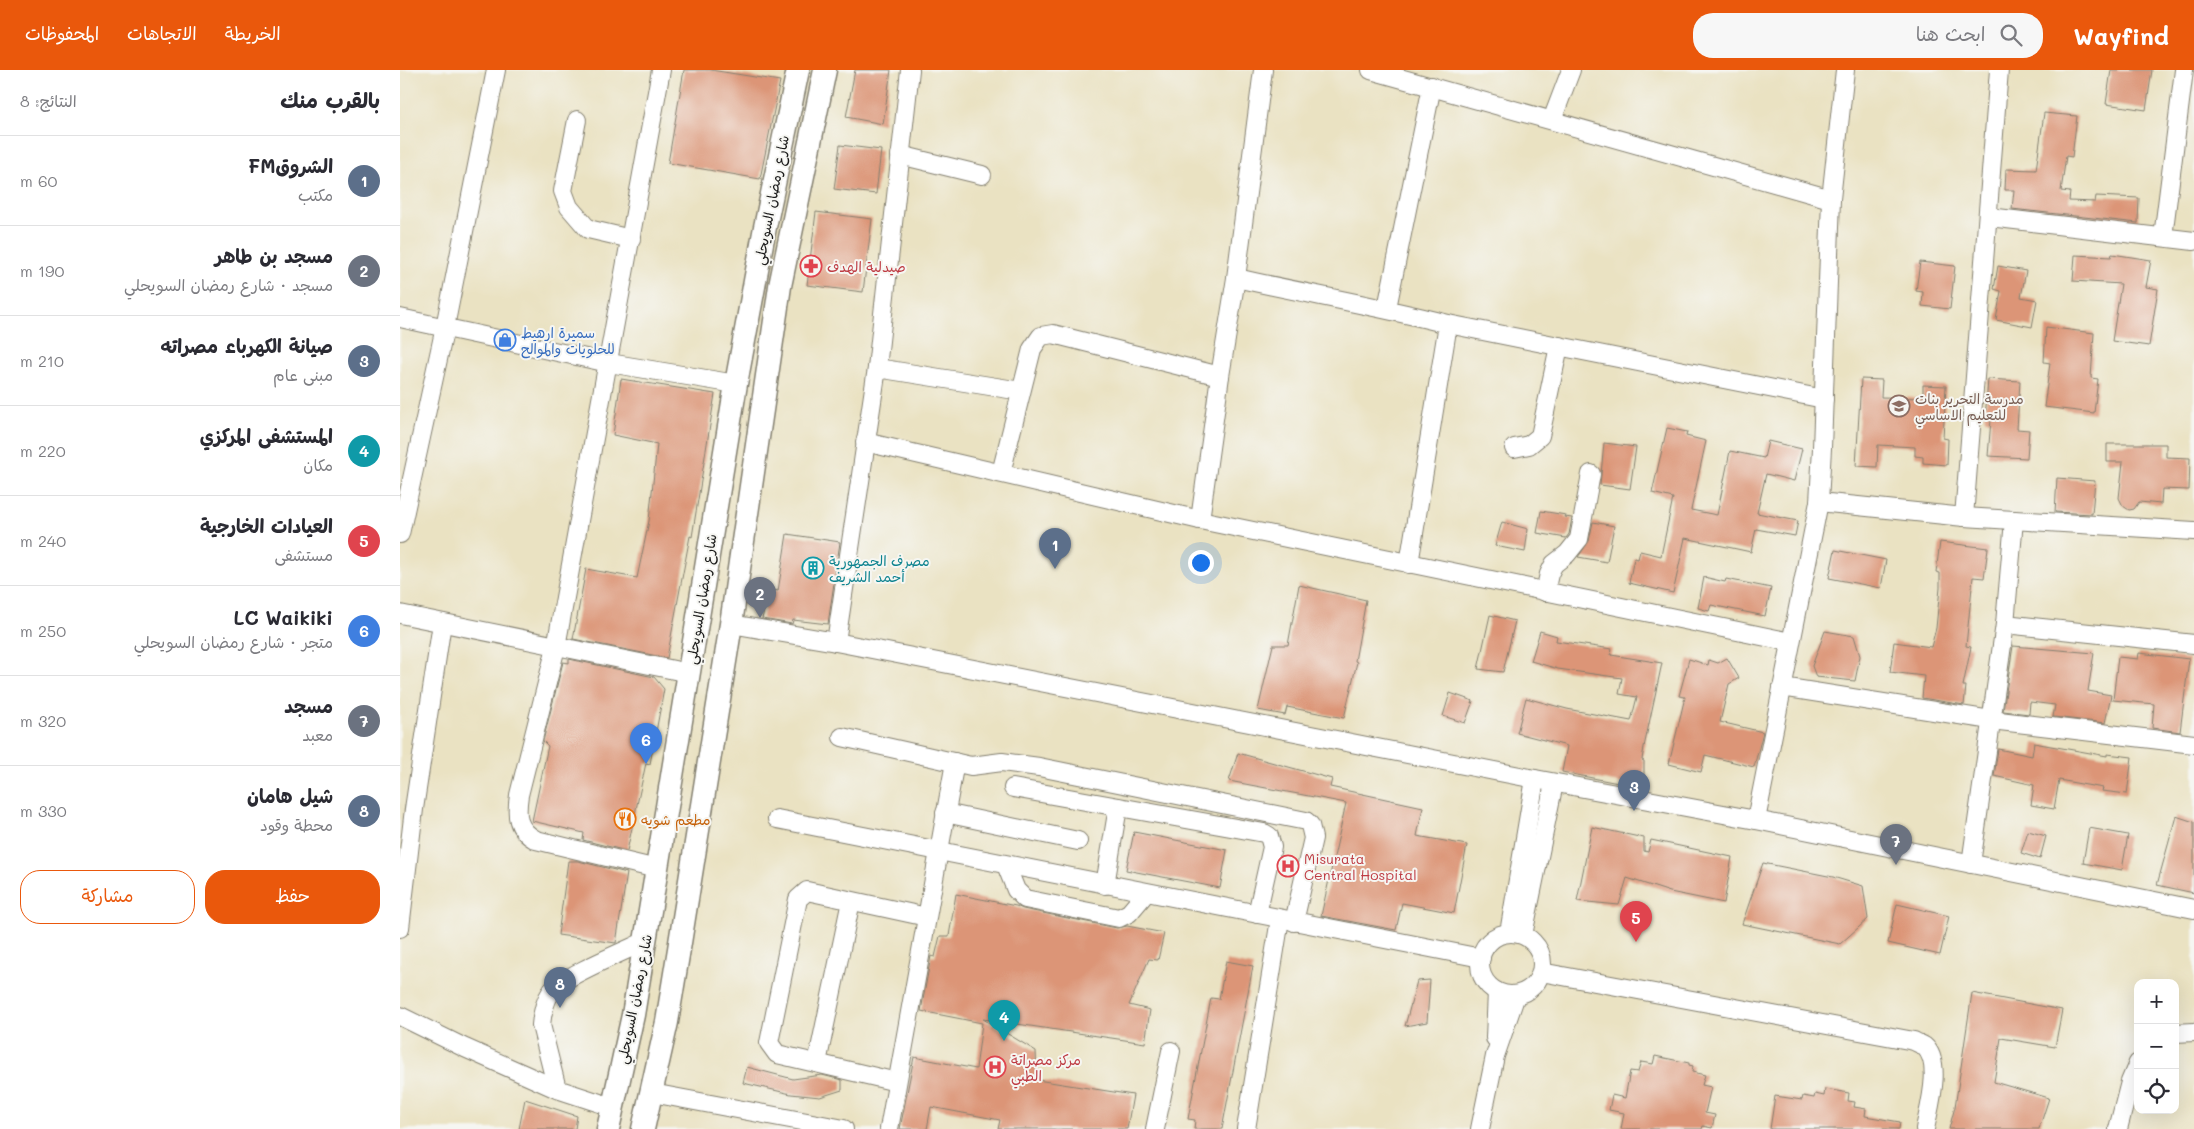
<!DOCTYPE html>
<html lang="ar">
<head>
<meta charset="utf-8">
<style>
  body { margin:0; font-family:Mali,"Playpen Sans Arabic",sans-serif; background:#f7f7f7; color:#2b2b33; direction:rtl }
  .controls { position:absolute; right:15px; bottom:15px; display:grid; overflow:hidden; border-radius:10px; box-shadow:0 5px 20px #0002 }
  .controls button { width:45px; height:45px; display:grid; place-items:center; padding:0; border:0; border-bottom:1px solid #e1e1e2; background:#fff; color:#2b2b33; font:25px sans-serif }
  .you { position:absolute; left:800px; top:492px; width:18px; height:18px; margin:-12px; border:4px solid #fff; border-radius:50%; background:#1a73e8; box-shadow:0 0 0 8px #1a73e833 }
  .badge { display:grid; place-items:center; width:32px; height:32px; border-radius:50%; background:#ea580c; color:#fff; font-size:16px; font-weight:700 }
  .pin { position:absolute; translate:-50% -41px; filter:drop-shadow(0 1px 2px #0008) }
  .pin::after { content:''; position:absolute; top:26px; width:18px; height:15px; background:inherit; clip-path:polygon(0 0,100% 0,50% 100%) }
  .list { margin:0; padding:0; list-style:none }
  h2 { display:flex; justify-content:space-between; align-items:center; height:65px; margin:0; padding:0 20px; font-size:21px }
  h2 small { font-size:16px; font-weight:400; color:#7c7c81 }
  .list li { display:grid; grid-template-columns:32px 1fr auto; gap:15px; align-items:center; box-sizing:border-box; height:90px; padding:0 20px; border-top:1px solid #e1e1e2 }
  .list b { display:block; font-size:19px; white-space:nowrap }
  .list p { margin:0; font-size:16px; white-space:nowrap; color:#7c7c81 }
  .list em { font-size:16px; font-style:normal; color:#7c7c81 }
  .actions { display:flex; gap:10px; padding:15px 20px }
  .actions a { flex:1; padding:11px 0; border:1px solid #ea580c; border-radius:20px; text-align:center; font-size:18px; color:#ea580c }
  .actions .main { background:#ea580c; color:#fff }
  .icon { flex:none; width:28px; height:28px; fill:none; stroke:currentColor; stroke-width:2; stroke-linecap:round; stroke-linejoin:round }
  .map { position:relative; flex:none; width:1794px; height:1059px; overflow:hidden; direction:ltr }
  header { display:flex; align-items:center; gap:30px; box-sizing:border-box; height:70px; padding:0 25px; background:#ea580c; color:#fff }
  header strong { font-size:24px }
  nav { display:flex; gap:28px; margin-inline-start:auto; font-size:18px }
  .search { width:350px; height:45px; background:#f7f7f7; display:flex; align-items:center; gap:12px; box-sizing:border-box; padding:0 18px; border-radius:20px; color:#7c7c81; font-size:19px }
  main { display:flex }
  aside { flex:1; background:#fff }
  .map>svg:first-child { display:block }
  .building { fill:#dc9577 }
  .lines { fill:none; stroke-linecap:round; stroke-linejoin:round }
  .minor-casing { stroke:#837f6f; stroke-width:20 }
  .major-casing { stroke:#837f6f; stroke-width:25 }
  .minor { stroke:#fff; stroke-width:18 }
  .major { stroke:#fff; stroke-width:22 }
  .labels { text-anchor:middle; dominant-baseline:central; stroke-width:4; stroke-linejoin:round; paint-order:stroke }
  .street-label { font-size:14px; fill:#1c1c1c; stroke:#f6f6f2 }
  .health-label { font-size:14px; fill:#be3a42; stroke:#f6f6f2; text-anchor:start }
  .shop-label { font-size:14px; fill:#366cbe; stroke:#f6f6f2; text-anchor:start }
  .education-label { font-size:14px; fill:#785e54; stroke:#f6f6f2; text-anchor:start }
  .culture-label { font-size:14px; fill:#0d838f; stroke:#f6f6f2; text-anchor:start }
  .food-label { font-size:14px; fill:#c56008; stroke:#f6f6f2; text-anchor:start }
</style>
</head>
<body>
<header>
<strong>Wayfind</strong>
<div class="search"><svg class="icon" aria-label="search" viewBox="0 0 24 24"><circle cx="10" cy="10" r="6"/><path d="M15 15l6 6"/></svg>ابحث هنا</div>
<nav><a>الخريطة</a><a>الاتجاهات</a><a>المحفوظات</a></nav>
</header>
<main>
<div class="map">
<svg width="1794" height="1059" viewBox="0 0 1794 1059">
  <rect width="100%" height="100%" fill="#f6f6f2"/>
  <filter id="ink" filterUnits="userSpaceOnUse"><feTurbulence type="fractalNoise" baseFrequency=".02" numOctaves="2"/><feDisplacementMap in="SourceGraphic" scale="10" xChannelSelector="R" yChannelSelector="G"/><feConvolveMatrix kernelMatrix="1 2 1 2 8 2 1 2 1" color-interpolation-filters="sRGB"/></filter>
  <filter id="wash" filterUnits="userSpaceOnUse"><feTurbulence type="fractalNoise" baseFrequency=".0096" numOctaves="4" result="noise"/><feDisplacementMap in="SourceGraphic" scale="20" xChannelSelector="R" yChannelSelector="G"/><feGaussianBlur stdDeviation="1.12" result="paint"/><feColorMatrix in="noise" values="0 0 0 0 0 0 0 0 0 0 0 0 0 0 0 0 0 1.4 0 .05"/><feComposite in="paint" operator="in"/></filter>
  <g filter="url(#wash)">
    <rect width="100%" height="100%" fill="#eae2c2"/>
    <g id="blocks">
      <g class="building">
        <path d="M284 0H311L380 11 360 109 268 93Z"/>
        <path d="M455 0H491L483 54 446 47Z"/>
        <path d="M1711 0H1752L1746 40 1706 34Z"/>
        <path d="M1644 43 1677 46 1672 87 1666 86 1661 121 1670 122 1669 131 1695 132 1696 126 1739 128 1738 153 1612 139 1614 120H1605L1606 99 1636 100Z"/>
        <path d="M440 75 481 80 476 124 434 119Z"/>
        <path d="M416 142 472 149 463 222 407 215Z"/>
        <path d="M1712 184 1751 190 1746 217 1758 219 1749 276 1712 271 1721 214 1673 211 1675 185 1711 187Z"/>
        <path d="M1520 192 1555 196 1550 239 1522 236 1523 222 1516 221Z"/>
        <path d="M1598 196 1626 201 1621 227 1637 230 1632 257 1596 250 1601 221 1594 219Z"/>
        <path d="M1646 257 1694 263 1691 308 1698 309 1694 343 1644 337 1650 293 1644 292Z"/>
        <path d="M221 309 315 324 292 467 290 466 267 588 173 569 186 499 237 508 249 451 257 374 213 365Z"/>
        <path d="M1461 309 1482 310 1481 327 1523 328V315L1546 316 1543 368 1548 369 1547 395 1523 393V387L1515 386V377L1478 375 1477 397 1456 396Z"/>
        <path d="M1588 309 1620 311 1617 359 1629 360 1627 388 1588 386 1591 350H1585Z"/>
        <path d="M1267 358 1287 362 1286 366 1306 371 1291 440 1317 445 1330 381 1364 388 1368 371 1402 379 1394 411 1366 404 1357 443 1398 451 1395 466 1356 459 1351 482 1285 468 1273 523 1229 513 1234 488 1238 489 1240 481 1261 486 1273 428 1252 423Z"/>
        <path d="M1204 373 1236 377 1230 419 1200 415Z"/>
        <path d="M1707 374H1766V387L1790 388 1789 420 1762 419 1761 434 1739 432 1734 439 1729 440 1723 436 1719 428 1723 392H1707Z"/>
        <path d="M1657 408 1695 411 1692 444 1655 442Z"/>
        <path d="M1141 441 1166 445 1165 447 1172 448 1169 464 1166 468 1137 463Z"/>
        <path d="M1102 452 1128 459 1125 482 1095 476Z"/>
        <path d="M1193 452 1214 456 1207 492 1178 487 1189 471Z"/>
        <path d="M387 464 440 472 428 554 393 550 392 554 362 549 369 519 378 521Z"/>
        <path d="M1540 472 1588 478 1584 508 1573 507 1566 576 1571 577 1563 616H1566L1564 635 1522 628 1524 606 1490 602 1494 572 1531 577 1536 558 1540 518V503L1536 502Z"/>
        <path d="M1435 480 1486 490 1481 518 1429 508Z"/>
        <path d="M1304 507 1325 512 1326 509 1371 518 1365 546 1311 535 1309 541 1298 538Z"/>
        <path d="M899 515 966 530 955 591 957 592 944 648 887 637 885 645 858 640 873 575H888Z"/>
        <path d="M1090 545 1115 551 1103 602 1078 599Z"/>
        <path d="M1140 561 1157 566 1156 571 1212 579 1211 585 1262 593 1244 677 1242 690 1244 691V718L1162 702 1167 676 1117 663 1126 628 1167 639 1231 651 1237 627 1219 624 1222 608 1158 599 1131 591Z"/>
        <path d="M1425 561 1454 566 1460 586 1455 611 1416 607 1412 596Z"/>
        <path d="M1613 576 1694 583 1688 621 1711 625 1705 653 1653 647 1655 635 1630 632 1629 644 1603 641Z"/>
        <path d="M1739 583 1789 589 1780 662 1752 658 1754 634 1713 630 1718 587 1738 589Z"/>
        <path d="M1327 588 1339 608 1329 614 1320 652 1363 662 1354 697 1305 685 1301 702 1269 694 1285 627 1279 626 1289 589 1308 595 1309 590 1318 593Z"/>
        <path d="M169 589 254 607 264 619 250 694 246 693 227 781 183 770 184 763 132 751 148 676 143 671 163 592 169 593Z"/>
        <path d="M1050 623 1073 631 1065 653 1043 646Z"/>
        <path d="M1634 673 1707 686V684L1732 687 1727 724 1702 721 1703 718 1659 710 1654 739 1631 735 1634 715 1594 706 1598 679 1632 686Z"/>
        <path d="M838 683 932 709 930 717 1023 737 1017 766 1067 775 1054 843 1002 833 996 860 921 846 946 733 829 711Z"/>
        <path d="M1776 746 1794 752V823L1757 815Z"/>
        <path d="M1192 757 1244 768V781L1248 782 1251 770 1332 787 1324 833 1270 822 1227 808 1219 835 1177 831Z"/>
        <path d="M1689 758 1728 765 1722 800 1683 793Z"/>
        <path d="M1628 761 1646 766 1640 789 1621 783Z"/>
        <path d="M734 762 827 780 820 818 726 800Z"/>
        <path d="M168 791H178L227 803 216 873 158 865Z"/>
        <path d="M1363 793 1433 807 1463 816 1468 849 1440 874 1342 854Z"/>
        <path d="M556 824 616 836 623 839 717 858 727 856 764 863 758 890 749 889 729 935 750 940 745 973 583 949 636 981 637 1010 733 1025 727 1059H598L600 1050 531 1037 527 1059H500L514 987 576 999 582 953 521 941 531 886 535 887 540 866H549Z"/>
        <path d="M1497 834 1549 846 1540 885 1488 873Z"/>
        <path d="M826 891 853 896 822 1059H794L795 1050 788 1049 811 928 819 929Z"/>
        <path d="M1030 910 1027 952 1005 956 1017 911Z"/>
        <path d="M1572 923 1662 940 1655 977 1601 968 1594 1012 1649 1028 1639 1059H1549L1555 1037Z"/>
        <path d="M1255 986 1289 993V995L1293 996 1292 1002 1305 1005 1302 1015 1311 1017 1305 1043 1315 1045 1312 1058 1303 1056 1302 1059H1221L1224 1043 1209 1040 1212 1025 1225 1028 1230 1001 1238 1002 1241 992 1253 994Z"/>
        <path d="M347 997 393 1009 422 1005 442 1010V1020L420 1027 391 1024 343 1013Z"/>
        <path d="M1425 1019 1449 1023 1448 1031 1455 1032 1454 1037 1466 1039 1465 1046 1500 1052 1499 1059H1370L1375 1026 1402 1030 1403 1026 1414 1028 1415 1024 1424 1026Z"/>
        <path d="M125 1029 177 1046 175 1059H119Z"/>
      </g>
    </g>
  </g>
  <g filter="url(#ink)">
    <use href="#blocks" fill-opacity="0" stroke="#837f6f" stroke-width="1"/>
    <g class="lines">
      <g class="minor-casing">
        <g id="minor">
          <path d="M971 0 1431 129"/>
          <path d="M177 50 163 121 169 137 188 159 231 169"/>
          <path d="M1152 50 1171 0"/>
          <path d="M500 85 582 105"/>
          <path d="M1589 147 1794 171"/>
          <path d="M1763 167 1784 0"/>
          <path d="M836 208C907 224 978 236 1048 254L1424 329"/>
          <path d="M987 238 1032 16"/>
          <path d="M0 248 209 293 336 314"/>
          <path d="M477 298 621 321"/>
          <path d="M465 372 800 450 1391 572"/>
          <path d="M1114 378 1129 375 1140 366 1159 276"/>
          <path d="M601 403 632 279 641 266 653 264 820 306"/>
          <path d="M1419 432 1564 447 1794 461"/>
          <path d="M1564 447 1599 0"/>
          <path d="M800 450 820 306 836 208 863 0"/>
          <path d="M0 464 45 257 96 0"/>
          <path d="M1009 494 1048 254"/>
          <path d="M1145 522 1149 504 1154 494 1167 484 1179 469 1191 404"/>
          <path d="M0 544 289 603"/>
          <path d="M331 554 436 572 1135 709 1356 750 1794 839"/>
          <path d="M1605 554 1794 574"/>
          <path d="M436 572 477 298 510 0"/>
          <path d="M1382 617 1591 650 1794 674"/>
          <path d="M442 667 571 696 602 692 639 697 906 751 910 755 913 768 894 852"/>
          <path d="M613 718 864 763 869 766 872 777 857 844"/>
          <path d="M545 743 678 771"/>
          <path d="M377 749 1081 888"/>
          <path d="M1356 750 1419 432 1422 378 1431 129 1445 0"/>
          <path d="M1571 794 1605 554 1614 450"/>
          <path d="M606 795 616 820 625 829 719 848 729 843 746 823"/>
          <path d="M257 799 136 770C116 759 116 745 119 725L156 577 261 0"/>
          <path d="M705 815 718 737"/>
          <path d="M0 858 14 739 42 553"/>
          <path d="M1109 863 1135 709"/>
          <circle cx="1111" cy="894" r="31"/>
          <path d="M1123 865 1154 713"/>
          <path d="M1141 902 1514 971C1517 973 1521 974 1524 976 1543 992 1529 1038 1525 1059"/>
          <path d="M0 946 65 978 157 1019 212 1037"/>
          <path d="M1775 963 1794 962"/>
          <path d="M1095 968 1097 922"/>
          <path d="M417 993 451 831"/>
          <path d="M497 1012 377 984 369 973 398 829 407 821 527 847"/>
          <path d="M157 1019 141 955C142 944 145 931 151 922 159 908 227 880 246 871"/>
          <path d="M252 1023 444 1059"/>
          <path d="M489 1059 555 692"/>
          <path d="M755 1059 771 981"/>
          <path d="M846 1059 880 849"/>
          <path d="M1080 1059 1095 986 1116 925"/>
          <path d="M1718 1059 1730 1012 1738 993"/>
        </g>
      </g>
      <g class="major-casing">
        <g id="major">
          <path d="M208 1059 233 945 336 314 365 157 398 0"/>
          <path d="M243 1059 267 952 279 879 331 554 380 216 425 0"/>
        </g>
      </g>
      <use href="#minor" class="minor"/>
      <use href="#major" class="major"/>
    </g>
  </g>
  <defs>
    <g id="pharmacy-ring" transform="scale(1.125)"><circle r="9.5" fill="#f6f6f2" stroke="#e0444e" stroke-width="1.5"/><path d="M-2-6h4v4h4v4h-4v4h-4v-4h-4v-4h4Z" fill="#e0444e"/></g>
    <g id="shop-ring" transform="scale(1.125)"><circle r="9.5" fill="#f6f6f2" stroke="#3f7fe0" stroke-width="1.5"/><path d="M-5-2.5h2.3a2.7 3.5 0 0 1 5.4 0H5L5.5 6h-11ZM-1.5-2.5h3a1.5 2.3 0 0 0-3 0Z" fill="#3f7fe0"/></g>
    <g id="school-ring" transform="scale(1.125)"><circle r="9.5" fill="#f6f6f2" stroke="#8d6e63" stroke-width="1.5"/><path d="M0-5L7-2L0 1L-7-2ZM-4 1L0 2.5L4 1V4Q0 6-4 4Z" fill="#8d6e63"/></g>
    <g id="building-ring" transform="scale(1.125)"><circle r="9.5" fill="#f6f6f2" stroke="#0f9aa8" stroke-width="1.5"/><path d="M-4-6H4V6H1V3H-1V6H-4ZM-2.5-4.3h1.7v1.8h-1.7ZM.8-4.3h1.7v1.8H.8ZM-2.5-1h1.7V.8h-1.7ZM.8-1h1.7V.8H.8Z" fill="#0f9aa8"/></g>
    <g id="restaurant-ring" transform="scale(1.125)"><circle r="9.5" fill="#f6f6f2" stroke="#e8710a" stroke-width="1.5"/><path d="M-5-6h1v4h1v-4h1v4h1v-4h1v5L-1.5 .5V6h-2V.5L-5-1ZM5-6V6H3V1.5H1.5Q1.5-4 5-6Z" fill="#e8710a"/></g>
    <g id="hospital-ring" transform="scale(1.125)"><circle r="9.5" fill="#f6f6f2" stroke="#e0444e" stroke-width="1.5"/><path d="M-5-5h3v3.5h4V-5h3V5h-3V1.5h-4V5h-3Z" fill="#e0444e"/></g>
  </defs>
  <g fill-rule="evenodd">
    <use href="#pharmacy-ring" x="411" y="196"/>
    <use href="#shop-ring" x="105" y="270"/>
    <use href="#school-ring" x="1499" y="336"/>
    <use href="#building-ring" x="413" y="498"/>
    <use href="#restaurant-ring" x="225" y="749"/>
    <use href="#hospital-ring" x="888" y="796"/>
    <use href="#hospital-ring" x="595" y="997"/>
  </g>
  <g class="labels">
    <g class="street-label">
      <text transform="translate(371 130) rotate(-79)">شارع رمضان السويحلي</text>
      <text transform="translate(301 529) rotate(-81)">شارع رمضان السويحلي</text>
      <text transform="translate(234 929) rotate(-79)">شارع رمضان السويحلي</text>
    </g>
    <g class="health-label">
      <text x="427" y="196">صيدلية الهدف</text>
      <text x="904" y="788">Misurata<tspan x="904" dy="16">Central Hospital</tspan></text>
      <text x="611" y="989">مركز مصراتة<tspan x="611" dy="16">الطبي</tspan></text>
    </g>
    <g class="shop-label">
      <text x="121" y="262">سميرة ارهيط<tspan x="121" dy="16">للحلويات والموالح</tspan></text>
    </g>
    <g class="education-label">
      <text x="1515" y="328">مدرسة التحرير بنات<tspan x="1515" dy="16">للتعليم الاساسي</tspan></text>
    </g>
    <g class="culture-label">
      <text x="429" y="490">مصرف الجمهورية<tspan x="429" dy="16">أحمد الشريف</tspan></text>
    </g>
    <g class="food-label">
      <text x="241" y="749">مطعم شويه</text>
    </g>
  </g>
</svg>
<div class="controls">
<button>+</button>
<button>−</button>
<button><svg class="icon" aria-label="locate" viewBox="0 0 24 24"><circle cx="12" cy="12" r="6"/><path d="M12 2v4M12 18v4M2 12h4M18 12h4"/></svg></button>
</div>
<div class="you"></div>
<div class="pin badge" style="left:655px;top:499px;background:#5c6f8a">1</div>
<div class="pin badge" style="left:360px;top:548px;background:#6b7280">2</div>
<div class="pin badge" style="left:1234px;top:741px;background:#5c6f8a">3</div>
<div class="pin badge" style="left:604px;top:971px;background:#0f9aa8">4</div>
<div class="pin badge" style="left:1236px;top:872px;background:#e0444e">5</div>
<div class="pin badge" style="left:246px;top:694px;background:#3f7fe0">6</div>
<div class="pin badge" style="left:1496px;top:795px;background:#6b7280">7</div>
<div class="pin badge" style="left:160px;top:938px;background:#5c6f8a">8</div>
</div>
<aside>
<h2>بالقرب منك<small>النتائج: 8</small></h2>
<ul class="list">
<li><span class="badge" style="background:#5c6f8a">1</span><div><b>الشروقFM</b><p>مكتب</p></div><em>60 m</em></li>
<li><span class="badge" style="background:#6b7280">2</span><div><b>مسجد بن طاهر</b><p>مسجد · شارع رمضان السويحلي</p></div><em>190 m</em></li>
<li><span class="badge" style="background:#5c6f8a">3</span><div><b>صيانة الكهرباء مصراته</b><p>مبنى عام</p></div><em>210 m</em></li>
<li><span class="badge" style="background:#0f9aa8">4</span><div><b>المستشفى المركزي</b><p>مكان</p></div><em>220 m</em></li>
<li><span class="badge" style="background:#e0444e">5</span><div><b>العيادات الخارجية</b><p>مستشفى</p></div><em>240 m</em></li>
<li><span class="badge" style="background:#3f7fe0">6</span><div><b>LC Waikiki</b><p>متجر · شارع رمضان السويحلي</p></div><em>250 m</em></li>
<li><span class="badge" style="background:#6b7280">7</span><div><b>مسجد</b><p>معبد</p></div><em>320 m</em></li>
<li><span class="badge" style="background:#5c6f8a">8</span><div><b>شيل هامان</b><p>محطة وقود</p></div><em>330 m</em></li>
</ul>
<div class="actions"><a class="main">حفظ</a><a>مشاركة</a></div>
</aside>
</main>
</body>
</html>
